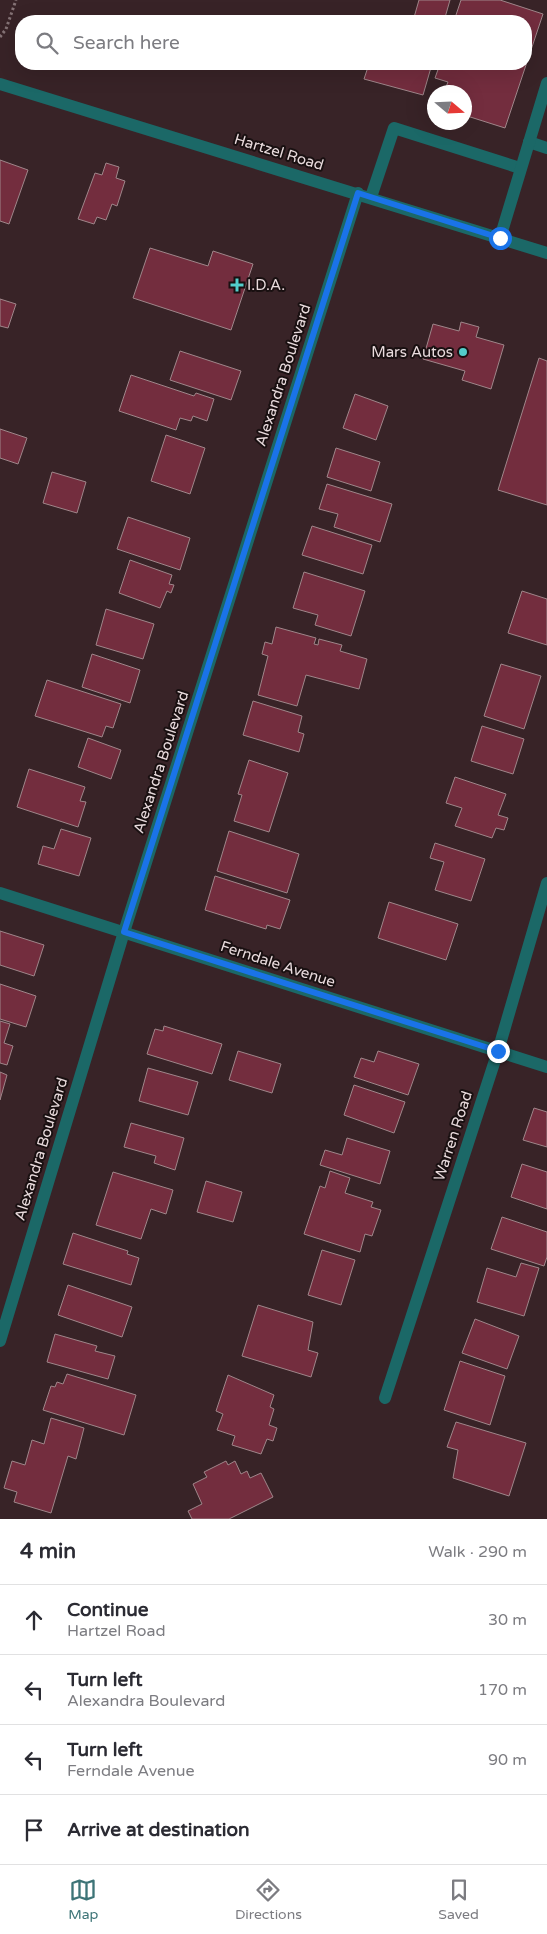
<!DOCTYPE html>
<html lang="en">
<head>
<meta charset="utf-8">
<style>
  body { margin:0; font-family:"Varela Round",sans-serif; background:#f2f2f3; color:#2b2b33 }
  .compass { position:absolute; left:427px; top:85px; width:45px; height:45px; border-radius:50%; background:#fff; box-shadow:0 5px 20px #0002; rotate:109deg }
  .stop { position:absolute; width:15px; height:15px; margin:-11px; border:4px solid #1a73e8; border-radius:50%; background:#fff }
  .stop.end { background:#1a73e8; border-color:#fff; box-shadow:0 1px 5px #0008 }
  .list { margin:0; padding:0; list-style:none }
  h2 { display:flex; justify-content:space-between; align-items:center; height:65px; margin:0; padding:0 20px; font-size:21px }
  h2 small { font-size:16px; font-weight:400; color:#7c7c81 }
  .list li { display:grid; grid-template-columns:32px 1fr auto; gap:15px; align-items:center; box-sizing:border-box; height:70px; padding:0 20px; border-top:1px solid #e1e1e2 }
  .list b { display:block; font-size:19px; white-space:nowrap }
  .list p { margin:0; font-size:16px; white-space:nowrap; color:#7c7c81 }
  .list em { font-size:16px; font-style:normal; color:#7c7c81 }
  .icon { flex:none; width:28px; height:28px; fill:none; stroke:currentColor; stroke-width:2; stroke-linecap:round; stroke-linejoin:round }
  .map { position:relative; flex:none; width:547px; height:1519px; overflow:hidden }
  .search { position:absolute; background:#fff; box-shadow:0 5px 20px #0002; left:15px; right:15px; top:15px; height:55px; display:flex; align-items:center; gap:12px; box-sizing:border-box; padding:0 18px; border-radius:20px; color:#7c7c81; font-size:19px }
  .sheet { height:345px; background:#fff }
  nav { display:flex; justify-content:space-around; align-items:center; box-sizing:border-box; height:70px; border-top:1px solid #e1e1e2; background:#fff; font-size:14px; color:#7c7c81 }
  nav a { display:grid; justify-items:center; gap:2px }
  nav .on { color:#3d7477 }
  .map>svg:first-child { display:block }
  .building { fill:#732d3e; stroke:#9f868a }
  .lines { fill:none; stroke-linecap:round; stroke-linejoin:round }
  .path { stroke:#847275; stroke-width:3; stroke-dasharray:2.5 2.5; stroke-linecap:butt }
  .service { stroke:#1b6867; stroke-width:12 }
  .minor { stroke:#1b6867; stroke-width:12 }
  .tertiary { stroke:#1b6867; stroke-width:12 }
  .route { stroke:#1a73e8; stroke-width:6 }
  .poi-dot { fill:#53cdcb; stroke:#191011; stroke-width:2 }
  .labels { text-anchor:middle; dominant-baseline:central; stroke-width:4; stroke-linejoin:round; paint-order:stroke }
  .street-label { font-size:15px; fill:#e9dbdd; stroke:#191011 }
  .poi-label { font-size:15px; fill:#e9dbdd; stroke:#191011; text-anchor:start }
</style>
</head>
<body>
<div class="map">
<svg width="547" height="1519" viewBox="0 0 547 1519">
  <rect width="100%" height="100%" fill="#382327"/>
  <g class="building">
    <path d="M419 0H450L444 21H413Z"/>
    <path d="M461 0H500L543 14 505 128 464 115V92H444L448 82 435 78 440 64H526V21H454Z"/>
    <path d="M369 64H432L423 95 364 79Z"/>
    <path d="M0 160 28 170 9 224 0 221Z"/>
    <path d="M106 163 119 167 116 178 125 181 117 206 112 204 106 220 97 217 94 224 78 219 95 173 102 175Z"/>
    <path d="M150 248 208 266 213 251 253 264 231 330 133 298Z"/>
    <path d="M0 299 16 304 8 328 0 326Z"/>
    <path d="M461 322 479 327 476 337 504 345 491 389 462 380 465 371 423 359 433 324 459 331Z"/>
    <path d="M180 351 241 371 231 400 170 380Z"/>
    <path d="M539 358 547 361V505L498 490Z"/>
    <path d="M131 375 194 396 196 393 214 399 207 421 193 416 191 421 180 418 176 430 119 411Z"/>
    <path d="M355 394 388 406 376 440 343 428Z"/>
    <path d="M0 429 27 438 18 464 0 458Z"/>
    <path d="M166 435 205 448 190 494 151 481Z"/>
    <path d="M336 448 380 462 371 491 327 477Z"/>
    <path d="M52 472 86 482 77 513 43 503Z"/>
    <path d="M327 484 392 504 380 542 334 527 338 514 319 509Z"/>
    <path d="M128 517 190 538 180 570 117 549Z"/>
    <path d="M312 526 372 545 363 574 302 555Z"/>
    <path d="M130 560 172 575 169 584 174 585 171 593 167 591 160 608 119 593Z"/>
    <path d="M304 572 365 591 351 636 315 625 318 615 293 608Z"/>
    <path d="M522 591 547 599V645L508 633Z"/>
    <path d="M106 609 154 624 143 659 96 645Z"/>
    <path d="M276 627 316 638 314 644 318 645 319 639 342 645 340 651 367 659 359 689 306 675 297 706 258 695 268 656 262 654 265 642 272 644Z"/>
    <path d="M92 654 140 670 130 703 82 687Z"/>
    <path d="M501 664 541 676 524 729 484 716Z"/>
    <path d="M47 680 121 704 113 728 106 726 102 737 35 716Z"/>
    <path d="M253 701 302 716 298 732 304 734 299 752 243 735Z"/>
    <path d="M482 726 524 739 513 774 471 761Z"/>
    <path d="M88 738 121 750 111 779 78 767Z"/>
    <path d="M249 760 288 773 269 832 234 821 242 795 238 794Z"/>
    <path d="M29 769 85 787 80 801 86 802 78 827 17 807Z"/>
    <path d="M455 777 506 794 498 815 508 818 504 830 496 828 492 838 455 826 462 808 446 803Z"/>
    <path d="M61 829 91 838 79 876 38 864 43 846 54 849Z"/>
    <path d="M229 831 299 854 287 893 217 871Z"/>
    <path d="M435 843 485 859 471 901 435 890 444 862 430 858Z"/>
    <path d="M215 876 290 900 280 929 267 925 266 929 205 910Z"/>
    <path d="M389 902 458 924 446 960 378 938Z"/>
    <path d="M0 931 44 945 34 976 0 965Z"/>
    <path d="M0 984 36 996 26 1027 0 1019Z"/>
    <path d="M0 1021 10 1024 4 1043 13 1046 7 1065 0 1063Z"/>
    <path d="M164 1026 222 1044 212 1074 147 1054 155 1029 163 1031Z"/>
    <path d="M238 1051 281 1064 272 1093 229 1080Z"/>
    <path d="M378 1051 419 1064 408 1095 354 1077 361 1058 374 1062Z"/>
    <path d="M148 1068 198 1082 188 1115 139 1101Z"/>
    <path d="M0 1072 7 1075 0 1100Z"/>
    <path d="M354 1085 405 1102 394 1133 344 1115Z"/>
    <path d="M534 1108 547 1112V1147L523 1140Z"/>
    <path d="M131 1123 184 1138 175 1170 154 1163 156 1156 124 1147Z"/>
    <path d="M347 1138 390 1151 380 1184 320 1165 325 1150 342 1155Z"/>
    <path d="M522 1164 547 1172V1209L511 1197Z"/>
    <path d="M330 1171 350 1178 345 1193 373 1202 371 1207 381 1210 372 1236 365 1234 360 1252 304 1234 320 1186 325 1188Z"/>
    <path d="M113 1172 173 1190 166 1214 151 1209 141 1239 96 1225Z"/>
    <path d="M206 1181 242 1192 233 1222 197 1212Z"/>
    <path d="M502 1217 547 1232V1257L544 1266 491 1249Z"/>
    <path d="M73 1233 128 1251 127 1254 139 1258 131 1285 63 1264Z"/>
    <path d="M322 1250 355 1260 341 1305 308 1295Z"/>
    <path d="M521 1263 539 1268 524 1316 477 1302 487 1268 516 1277Z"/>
    <path d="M68 1285 132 1307 122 1337 58 1315Z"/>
    <path d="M258 1305 313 1322 308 1350 318 1353 311 1377 242 1356Z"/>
    <path d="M475 1319 519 1336 507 1369 462 1353Z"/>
    <path d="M55 1334 97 1346 95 1351 115 1356 108 1379 47 1362Z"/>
    <path d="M460 1361 505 1376 490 1425 444 1410Z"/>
    <path d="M67 1374 136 1395 124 1435 43 1410 51 1386 55 1387 57 1382 63 1384Z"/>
    <path d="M228 1375 274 1395 270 1407 274 1409 269 1425 277 1428 273 1441 267 1439 261 1454 232 1445 235 1436 217 1430 223 1414 216 1411Z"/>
    <path d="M51 1418 84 1428 76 1459 68 1456 51 1513 14 1502 17 1492 4 1488 12 1461 25 1465 32 1440 44 1444Z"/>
    <path d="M456 1422 526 1443 509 1496 453 1478 458 1450 447 1447Z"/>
    <path d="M226 1461 228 1465 235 1461 241 1474 247 1471 250 1478 261 1473 273 1497 229 1519H192L188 1511 202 1504 193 1484 207 1477 204 1472Z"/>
  </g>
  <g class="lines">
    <path class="path" d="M0 37 6 29 16 0"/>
    <g class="service">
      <path d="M529 142 547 148"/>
      <path d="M371 197 394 128 520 168"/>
      <path d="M500 238 547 83"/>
    </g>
    <g class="minor">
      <path d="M0 893 547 1067"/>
      <path d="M0 1341 124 932 358 193"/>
      <path d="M385 1398 498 1051 547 883"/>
    </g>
    <path class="tertiary" d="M0 84 547 253"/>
  </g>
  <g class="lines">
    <path class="route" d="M498 1051 124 932 358 193 500 238"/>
  </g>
  <g class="poi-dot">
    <path d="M234.5 277.5h5v5h5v5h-5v5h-5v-5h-5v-5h5z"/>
    <circle cx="463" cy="352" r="5"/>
  </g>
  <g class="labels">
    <g class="street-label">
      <text transform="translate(279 152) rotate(17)">Hartzel Road</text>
      <text transform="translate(283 375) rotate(-72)">Alexandra Boulevard</text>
      <text transform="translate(161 762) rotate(-72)">Alexandra Boulevard</text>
      <text transform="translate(278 964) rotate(18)">Ferndale Avenue</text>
      <text transform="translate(453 1136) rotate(-72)">Warren Road</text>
      <text transform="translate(41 1149) rotate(-73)">Alexandra Boulevard</text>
    </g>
    <g class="poi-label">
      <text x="247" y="285">I.D.A.</text>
      <text x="453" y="352" text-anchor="end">Mars Autos</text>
    </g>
  </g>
</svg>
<svg class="compass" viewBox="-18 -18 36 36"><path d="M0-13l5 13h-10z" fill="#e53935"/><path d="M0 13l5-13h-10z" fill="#7c7c81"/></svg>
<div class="stop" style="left:500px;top:238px"></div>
<div class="stop end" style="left:498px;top:1051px"></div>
<div class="search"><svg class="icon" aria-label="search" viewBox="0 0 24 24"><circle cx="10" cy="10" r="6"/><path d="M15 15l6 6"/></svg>Search here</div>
</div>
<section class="sheet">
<h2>4 min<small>Walk · 290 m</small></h2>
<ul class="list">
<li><svg class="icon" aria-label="ahead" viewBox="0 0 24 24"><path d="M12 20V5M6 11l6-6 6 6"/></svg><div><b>Continue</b><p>Hartzel Road</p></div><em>30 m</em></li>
<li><svg class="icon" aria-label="left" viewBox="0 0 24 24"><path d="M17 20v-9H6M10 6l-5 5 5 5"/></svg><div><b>Turn left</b><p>Alexandra Boulevard</p></div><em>170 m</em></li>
<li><svg class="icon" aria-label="left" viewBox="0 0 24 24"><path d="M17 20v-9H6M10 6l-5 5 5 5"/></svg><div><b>Turn left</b><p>Ferndale Avenue</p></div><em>90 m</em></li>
<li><svg class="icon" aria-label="arrive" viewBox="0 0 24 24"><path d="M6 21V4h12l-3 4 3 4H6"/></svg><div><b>Arrive at destination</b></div></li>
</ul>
</section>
<nav>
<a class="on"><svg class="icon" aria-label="map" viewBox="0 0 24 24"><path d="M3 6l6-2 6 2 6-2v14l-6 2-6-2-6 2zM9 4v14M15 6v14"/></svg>Map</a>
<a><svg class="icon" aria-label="directions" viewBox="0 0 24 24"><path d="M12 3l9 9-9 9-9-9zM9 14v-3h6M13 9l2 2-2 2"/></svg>Directions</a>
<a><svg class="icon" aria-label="saved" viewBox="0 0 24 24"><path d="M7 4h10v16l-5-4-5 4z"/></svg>Saved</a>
</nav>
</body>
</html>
